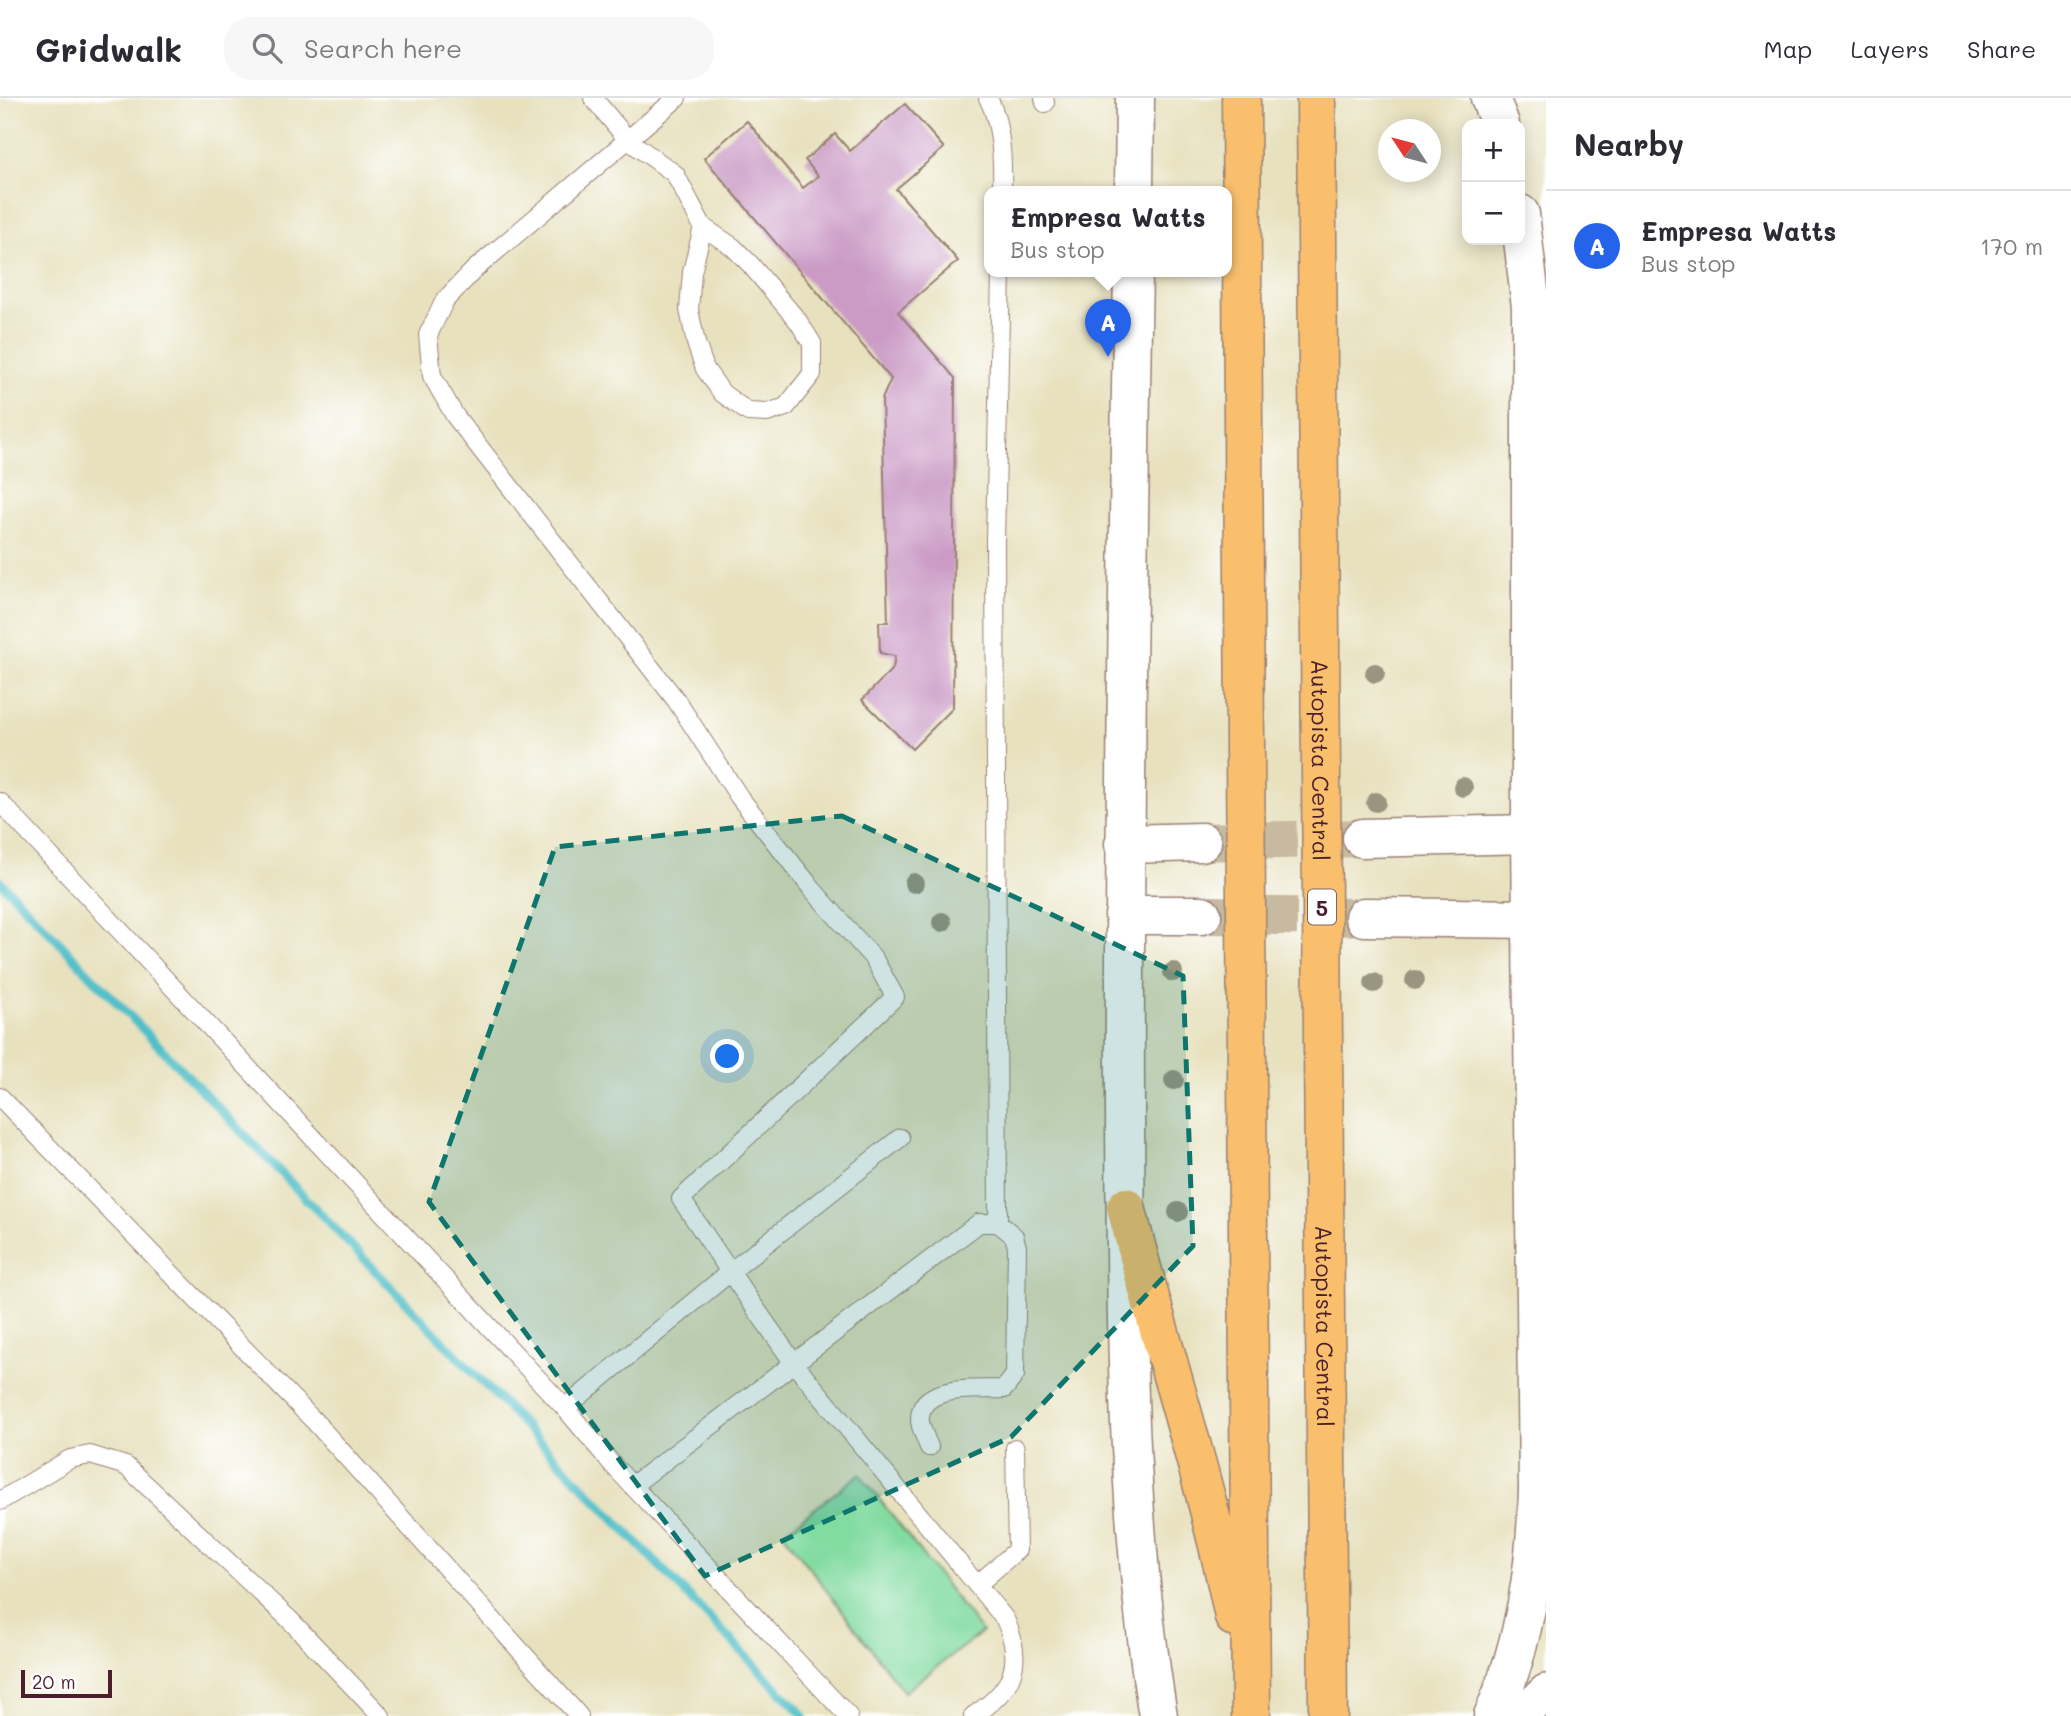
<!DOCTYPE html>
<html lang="en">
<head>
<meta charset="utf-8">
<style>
  body { margin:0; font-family:Mali,sans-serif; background:#f7f7f7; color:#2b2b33 }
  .controls { position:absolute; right:21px; top:21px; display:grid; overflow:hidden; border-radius:14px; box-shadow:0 4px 18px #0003 }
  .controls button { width:63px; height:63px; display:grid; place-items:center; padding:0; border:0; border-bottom:2px solid #e1e1e2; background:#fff; color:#2b2b33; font:35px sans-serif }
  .compass { position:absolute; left:1378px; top:21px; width:63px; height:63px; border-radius:50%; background:#fff; box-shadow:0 4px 18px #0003; rotate:306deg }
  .scale { position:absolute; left:21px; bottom:18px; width:91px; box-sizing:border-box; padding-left:7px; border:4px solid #4a1f2b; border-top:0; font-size:19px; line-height:24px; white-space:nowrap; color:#4a1f2b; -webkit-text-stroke:5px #fff; paint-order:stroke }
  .you { position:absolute; left:728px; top:959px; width:24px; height:24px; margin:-18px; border:5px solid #fff; border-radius:50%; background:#1a73e8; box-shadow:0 0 0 10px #1a73e833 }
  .badge { display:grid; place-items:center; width:46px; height:46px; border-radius:50%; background:#2563eb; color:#fff; font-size:23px; font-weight:700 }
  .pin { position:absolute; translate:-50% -58px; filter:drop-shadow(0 2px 4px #0008) }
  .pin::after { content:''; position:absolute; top:37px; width:24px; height:21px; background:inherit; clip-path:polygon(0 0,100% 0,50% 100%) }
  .popup { position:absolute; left:984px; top:88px; width:248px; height:91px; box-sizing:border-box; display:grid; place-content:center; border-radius:14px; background:#fff; filter:drop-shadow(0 2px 5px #0005); font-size:23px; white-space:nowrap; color:#7c7c81 }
  .popup b { font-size:26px; color:#2b2b33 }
  .popup::after { content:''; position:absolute; left:50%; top:100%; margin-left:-14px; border:14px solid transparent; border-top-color:#fff }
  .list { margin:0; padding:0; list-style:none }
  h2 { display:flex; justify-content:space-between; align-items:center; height:91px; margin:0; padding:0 28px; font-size:30px }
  h2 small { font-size:23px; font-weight:400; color:#7c7c81 }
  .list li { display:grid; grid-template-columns:46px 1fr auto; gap:21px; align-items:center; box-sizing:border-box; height:112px; padding:0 28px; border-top:2px solid #e1e1e2 }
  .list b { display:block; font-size:26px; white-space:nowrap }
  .list p { margin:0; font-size:23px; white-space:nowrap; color:#7c7c81 }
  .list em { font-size:23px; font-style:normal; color:#7c7c81 }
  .icon { flex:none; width:38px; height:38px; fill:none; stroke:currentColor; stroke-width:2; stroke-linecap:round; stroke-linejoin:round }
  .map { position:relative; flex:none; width:1546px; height:1618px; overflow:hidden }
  header { display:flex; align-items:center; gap:42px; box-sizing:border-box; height:98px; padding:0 35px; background:#fff; border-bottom:2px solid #e1e1e2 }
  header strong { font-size:33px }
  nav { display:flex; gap:38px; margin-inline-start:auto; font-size:24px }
  .search { width:490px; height:63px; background:#f7f7f7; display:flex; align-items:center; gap:18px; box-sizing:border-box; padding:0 24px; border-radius:28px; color:#7c7c81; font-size:26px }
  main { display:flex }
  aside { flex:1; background:#fff }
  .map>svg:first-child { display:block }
  .green { fill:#82dba1; stroke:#667d66; stroke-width:2 }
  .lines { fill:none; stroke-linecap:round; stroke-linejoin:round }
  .stream { stroke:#51bfc8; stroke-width:9 }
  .building { fill:#cb9bc6 }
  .tertiary-tunnel { stroke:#c8baa1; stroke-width:38; stroke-dasharray:38 19; stroke-linecap:butt }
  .service-casing { stroke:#988074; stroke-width:20 }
  .minor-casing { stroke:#988074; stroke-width:38 }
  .tertiary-casing { stroke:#988074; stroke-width:41 }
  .motorway-casing { stroke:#988074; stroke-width:41 }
  .service { stroke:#fff; stroke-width:18 }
  .minor { stroke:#fff; stroke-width:35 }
  .tertiary { stroke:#fff; stroke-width:38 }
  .motorway { stroke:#f9bf6d; stroke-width:38 }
  .tree { fill:#9a9580 }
  .marked { fill:#0f766e; fill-opacity:0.2; stroke:#0f766e; stroke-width:5; stroke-dasharray:14 9; stroke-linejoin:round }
  .labels { text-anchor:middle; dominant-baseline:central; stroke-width:6; stroke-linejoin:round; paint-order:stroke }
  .shield { fill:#fff; stroke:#80626b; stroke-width:2 }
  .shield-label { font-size:21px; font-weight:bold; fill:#4a1f2b }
  .street-label { font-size:23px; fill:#4a1f2b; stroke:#fff }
</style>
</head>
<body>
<header>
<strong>Gridwalk</strong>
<div class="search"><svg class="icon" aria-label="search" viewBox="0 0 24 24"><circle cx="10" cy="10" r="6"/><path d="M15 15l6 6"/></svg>Search here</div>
<nav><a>Map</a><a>Layers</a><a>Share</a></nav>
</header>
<main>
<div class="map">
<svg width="1546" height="1618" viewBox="0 0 1546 1618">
  <rect width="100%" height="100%" fill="#fff"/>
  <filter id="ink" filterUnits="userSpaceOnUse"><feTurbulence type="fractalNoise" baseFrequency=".0143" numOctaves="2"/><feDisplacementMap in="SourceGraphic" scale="14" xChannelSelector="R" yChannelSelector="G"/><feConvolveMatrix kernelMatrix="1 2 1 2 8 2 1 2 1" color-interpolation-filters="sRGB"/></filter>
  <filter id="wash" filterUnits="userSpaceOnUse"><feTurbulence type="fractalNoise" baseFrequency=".00686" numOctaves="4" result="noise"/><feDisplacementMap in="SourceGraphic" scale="28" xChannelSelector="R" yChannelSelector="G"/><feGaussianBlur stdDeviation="1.57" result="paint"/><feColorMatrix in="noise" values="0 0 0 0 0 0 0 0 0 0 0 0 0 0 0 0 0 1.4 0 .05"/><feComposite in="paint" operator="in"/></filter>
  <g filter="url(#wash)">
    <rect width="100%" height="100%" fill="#e7e1be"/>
    <path class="green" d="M860 1376 982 1534 904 1594 783 1435Z"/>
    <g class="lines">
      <path class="stream" d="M0 783 804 1618"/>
    </g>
    <g id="blocks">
      <path class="building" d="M905 6 944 50 896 91 958 163 898 214 955 280 953 610 912 651 862 602 893 570 895 558 880 555 879 524H888L882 301 891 281 704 60 747 23 803 90 818 78 805 62 835 36 850 53Z"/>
    </g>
  </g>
  <g filter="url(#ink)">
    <use href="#blocks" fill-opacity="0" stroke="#988074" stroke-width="2"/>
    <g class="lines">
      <g class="tertiary-tunnel">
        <path d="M1202 744 1362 740"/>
        <path d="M1202 817 1364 819"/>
      </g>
      <g class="service-casing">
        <g id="service">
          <path d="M593 0 628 42 675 76 703 129 733 149 750 166 798 223 812 245V276L786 309 767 315 748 314 722 295 705 271 696 245 689 212 692 174 703 129"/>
          <path d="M988 0C1002 26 1003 63 1002 93"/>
          <path d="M1044 0 1045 5"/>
          <path d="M0 704 565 1310 730 1174 681 1101 895 899 874 861 813 792 740 700 676 602 455 318 432 278 428 237 445 202 475 171 677 0"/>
          <path d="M0 999 317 1326 579 1618"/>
          <path d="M900 1040 730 1174 793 1264 1005 1521C1025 1566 1013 1592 973 1618"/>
          <path d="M998 1125 995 443 1001 173"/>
          <path d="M565 1310 613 1367 848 1618"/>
          <path d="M633 1387 979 1125H998L1014 1138 1017 1149 1015 1277 1004 1291C980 1293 919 1284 920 1322 920 1330 926 1341 929 1349"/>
          <path d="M0 1403 70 1361 90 1357 126 1368 290 1522 381 1618"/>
          <path d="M977 1487 1017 1452 1015 1350"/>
        </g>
      </g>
      <g class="minor-casing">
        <path id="minor" d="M1521 1618 1546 1594"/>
      </g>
      <g class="tertiary-casing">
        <g id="tertiary">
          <path d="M1490 0 1500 26"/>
          <path d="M1134 93 1135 0"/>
          <path d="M1133 173C1128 452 1124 730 1125 1009 1126 1214 1125 1415 1158 1618"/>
          <path d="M1362 740 1531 736"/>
          <path d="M1124 746 1202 744"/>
          <path d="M1124 817H1202"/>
          <path d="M1364 819 1533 821"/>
          <path d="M1493 1618C1525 1545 1536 1470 1538 1391L1531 736V209L1520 116"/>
        </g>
      </g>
      <g class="motorway-casing">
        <g id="motorway">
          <path d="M1241 0 1251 1618"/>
          <path id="s1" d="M1316 0 1328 1618"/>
          <path d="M1126 1109C1160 1246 1206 1381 1234 1519"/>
        </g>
      </g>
      <use href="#service" class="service"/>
      <use href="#minor" class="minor"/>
      <use href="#tertiary" class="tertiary"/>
      <use href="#motorway" class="motorway"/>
    </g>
    <g class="tree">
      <circle cx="1375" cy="575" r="10"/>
      <circle cx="1463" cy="689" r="10"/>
      <circle cx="1376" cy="704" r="10"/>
      <circle cx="914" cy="785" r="10"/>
      <circle cx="942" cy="824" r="10"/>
      <circle cx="1173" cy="874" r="10"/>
      <circle cx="1415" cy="882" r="10"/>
      <circle cx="1374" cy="885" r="10"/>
      <circle cx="1174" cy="982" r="10"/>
      <circle cx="1178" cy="1114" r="10"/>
    </g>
  </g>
  <path class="marked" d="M842 718 1183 878 1193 1148 1011 1339 705 1478 429 1104 555 749Z"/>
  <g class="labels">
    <rect class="shield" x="1308" y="791.5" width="28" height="35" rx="5"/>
    <g class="shield-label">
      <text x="1322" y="809">5</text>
    </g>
    <g class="street-label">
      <text stroke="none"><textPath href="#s1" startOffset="662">Autopista Central</textPath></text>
      <text stroke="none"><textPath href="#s1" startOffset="1228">Autopista Central</textPath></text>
    </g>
  </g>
</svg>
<div class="controls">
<button>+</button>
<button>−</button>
</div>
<svg class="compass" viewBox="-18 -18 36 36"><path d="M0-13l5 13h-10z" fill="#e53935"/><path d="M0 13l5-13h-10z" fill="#7c7c81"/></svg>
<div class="scale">20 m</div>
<div class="you"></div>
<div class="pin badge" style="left:1108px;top:259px">A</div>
<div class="popup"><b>Empresa Watts</b>Bus stop</div>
</div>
<aside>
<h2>Nearby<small></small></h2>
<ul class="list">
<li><span class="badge">A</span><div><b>Empresa Watts</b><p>Bus stop</p></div><em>170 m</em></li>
</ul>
</aside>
</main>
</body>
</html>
